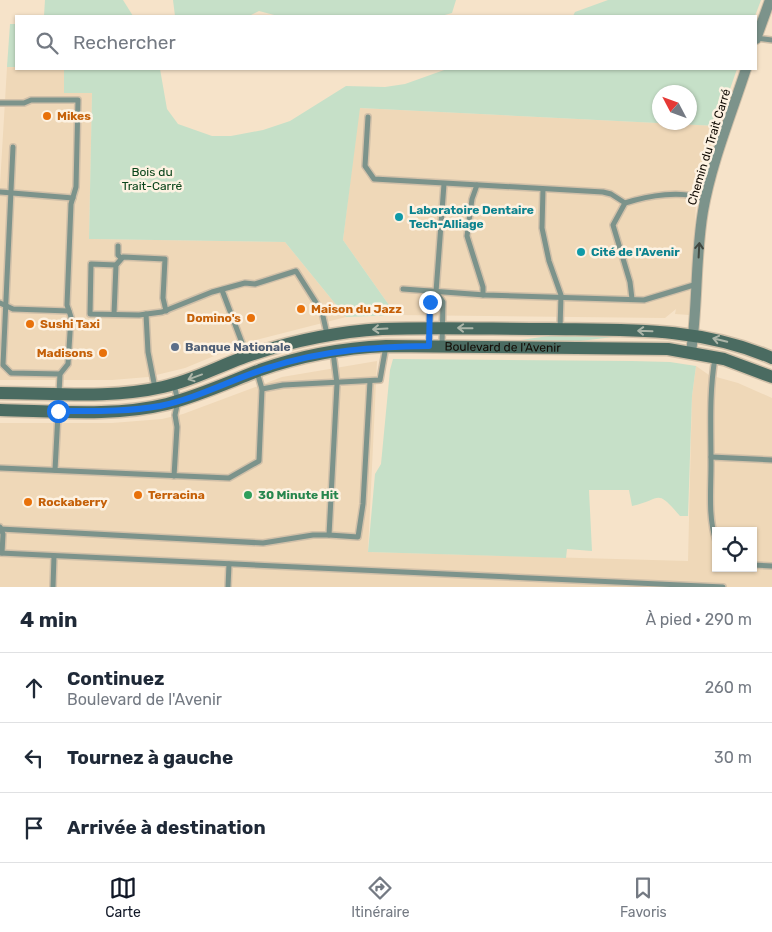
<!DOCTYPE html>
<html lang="fr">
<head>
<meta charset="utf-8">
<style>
  body { margin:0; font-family:Rubik,sans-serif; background:#f2f2f3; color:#1f2937 }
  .controls { position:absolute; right:15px; bottom:15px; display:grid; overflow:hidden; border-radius:0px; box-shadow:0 1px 4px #0004 }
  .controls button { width:45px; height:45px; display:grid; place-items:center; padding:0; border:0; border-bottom:1px solid #e0e1e3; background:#fff; color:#1f2937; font:25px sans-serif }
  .compass { position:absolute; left:652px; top:85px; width:45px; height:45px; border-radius:50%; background:#fff; box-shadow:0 1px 4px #0004; rotate:311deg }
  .stop { position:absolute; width:15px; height:15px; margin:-11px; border:4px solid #1a73e8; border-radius:50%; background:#fff }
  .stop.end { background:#1a73e8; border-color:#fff; box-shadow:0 1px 5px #0008 }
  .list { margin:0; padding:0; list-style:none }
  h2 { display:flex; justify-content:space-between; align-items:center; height:65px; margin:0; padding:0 20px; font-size:21px }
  h2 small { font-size:16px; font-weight:400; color:#747a83 }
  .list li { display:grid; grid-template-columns:32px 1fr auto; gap:15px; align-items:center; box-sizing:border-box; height:70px; padding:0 20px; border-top:1px solid #e0e1e3 }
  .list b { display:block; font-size:19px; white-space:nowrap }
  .list p { margin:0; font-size:16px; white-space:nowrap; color:#747a83 }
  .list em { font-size:16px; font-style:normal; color:#747a83 }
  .icon { flex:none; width:28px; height:28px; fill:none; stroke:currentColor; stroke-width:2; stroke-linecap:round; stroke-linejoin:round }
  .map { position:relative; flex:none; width:772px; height:587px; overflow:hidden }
  .search { position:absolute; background:#fff; box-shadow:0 1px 4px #0004; left:15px; right:15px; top:15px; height:55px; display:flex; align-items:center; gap:12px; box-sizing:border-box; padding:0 18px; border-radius:0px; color:#747a83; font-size:19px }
  .sheet { height:275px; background:#fff }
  nav { display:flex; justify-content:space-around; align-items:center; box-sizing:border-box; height:70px; border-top:1px solid #e0e1e3; background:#fff; font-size:14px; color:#747a83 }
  nav a { display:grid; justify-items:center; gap:2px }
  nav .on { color:#111827 }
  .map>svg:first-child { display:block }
  .built { fill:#efd8b8; fill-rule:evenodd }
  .green { fill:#c6e0c8; fill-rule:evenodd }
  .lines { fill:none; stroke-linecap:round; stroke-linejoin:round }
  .lane-casing { stroke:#d1c0a9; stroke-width:8 }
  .street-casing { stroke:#d1c0a9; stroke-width:12 }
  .secondary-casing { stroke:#d1c0a9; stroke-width:15 }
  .lane { stroke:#7c938b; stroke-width:5 }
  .street { stroke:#7c938b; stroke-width:10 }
  .secondary { stroke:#4a6b61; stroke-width:12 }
  .oneway { stroke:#414841 }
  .oneway2 { stroke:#acb5a8 }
  .route { stroke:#1a73e8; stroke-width:6 }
  .food-dot { fill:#e8710a; stroke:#fdf2e2; stroke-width:2 }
  .culture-dot { fill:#0f9aa8; stroke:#fdf2e2; stroke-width:2 }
  .service-dot { fill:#5c6f8a; stroke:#fdf2e2; stroke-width:2 }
  .leisure-dot { fill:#2e9e5b; stroke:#fdf2e2; stroke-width:2 }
  .labels { text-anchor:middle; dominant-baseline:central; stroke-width:5; stroke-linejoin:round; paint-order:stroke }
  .food-label { font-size:12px; font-weight:bold; fill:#c56008; stroke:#fdf2e2; text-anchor:start }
  .street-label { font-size:12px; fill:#110b04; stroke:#fdf2e2 }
  .park-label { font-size:12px; fill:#0a441a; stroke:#fdf2e2 }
  .culture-label { font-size:12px; font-weight:bold; fill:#0d838f; stroke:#fdf2e2; text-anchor:start }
  .service-label { font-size:12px; font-weight:bold; fill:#4e5e75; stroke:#fdf2e2; text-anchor:start }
  .leisure-label { font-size:12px; font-weight:bold; fill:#27864d; stroke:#fdf2e2; text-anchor:start }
</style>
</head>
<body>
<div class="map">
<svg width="772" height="587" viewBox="0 0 772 587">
  <rect width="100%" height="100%" fill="#f6e3c9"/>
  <g class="built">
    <path d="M7 67 64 69V92H92L89 239 285 242 346 317 248 342 185 368 148 377 112 380H0V185Z"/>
    <path d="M359 108 717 126 702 175 696 202 691 311 689 315 675 314 676 309 665 318 396 315 343 240Z"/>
    <path d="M377 361 368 552 688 561 692 396 696 366 709 375 738 383 772 398V587H0V423H112L162 419 183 414 282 377ZM716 531H753V568H716Z"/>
  </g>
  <g class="green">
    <path d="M45 0H123L133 16H44Z"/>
    <path d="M173 0H456L452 13 441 16H278L259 11 249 16H175Z"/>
    <path d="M608 0H761L755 16H573L575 12Z"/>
    <path d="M10 24H16V67H7Z"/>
    <path d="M64 69H160L167 109 178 124 212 136H231L263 130 290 121 346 86 385 87 405 84 447 69H737L717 126 360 108 343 240 396 315 346 317 285 242 89 239 92 93H64ZM660 92H690V122H660Z"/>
    <path d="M555 335 613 336V337L572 342 514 341Z"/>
    <path d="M393 359 632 361 670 362 696 366 692 396 688 516H680C655 487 662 500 632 506L629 490H589L592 551 567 549 566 558 368 552 375 474 381 464 390 370Z"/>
  </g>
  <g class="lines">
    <g class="lane-casing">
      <g id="lane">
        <path d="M756 38 772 40"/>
        <path d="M0 103H24L31 100H78L76 187 71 204 67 305 71 317 68 364 60 374 59 393"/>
        <path d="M368 117 365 166 374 179 603 192 611 194 625 203"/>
        <path d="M13 147 3 365 11 373 60 374"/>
        <path d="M477 185 472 199 467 236 483 287V295"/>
        <path d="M543 189 542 228 549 261 561 295 560 329"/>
        <path d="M0 192 73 198"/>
        <path d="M118 246V255L121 258"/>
        <path d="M116 265 91 264 90 314 139 315 162 312 212 292 245 283 255 284 296 271 322 312 327 334"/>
        <path d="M403 289 485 295 644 300 697 284"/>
        <path d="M222 290 247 356"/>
        <path d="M436 292 444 184"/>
        <path d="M632 299 630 282 613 225 625 203C647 196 683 189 705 200"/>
        <path d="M0 303 13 309 69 311"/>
        <path d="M114 314 116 265 123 257 165 259 163 298 166 311"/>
        <path d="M146 314 148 352 155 388"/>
        <path d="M429 346 430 302 436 292 443 302 442 345"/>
        <path d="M715 358C709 393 711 430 711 465 711 490 708 517 716 541"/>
        <path d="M174 385 178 401 175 415 177 427 174 476"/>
        <path d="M262 389 283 385 380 380 386 346"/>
        <path d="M711 457 772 460"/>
        <path d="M0 468 229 478 259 461 262 389 257 372"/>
        <path d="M55 470 58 414"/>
        <path d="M0 527 3 534 2 553"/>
        <path d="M0 529 263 543 313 535H329L337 384 333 352"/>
        <path d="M329 535 358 537 363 504 370 381"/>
        <path d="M0 553 723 587"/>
        <path d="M753 565 772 566"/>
        <path d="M53 587 54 556"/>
        <path d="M228 587 229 564"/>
      </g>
    </g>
    <g class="street-casing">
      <g id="street">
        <path d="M756 39 770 0"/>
        <path d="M691 352C698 305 695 258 703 211 711 164 731 115 746 69"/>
      </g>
    </g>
    <g class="secondary-casing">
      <g id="secondary">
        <path d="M0 393C53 393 111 399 163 387 191 381 215 368 242 358 287 342 334 332 382 329 437 327 492 329 547 329 625 330 698 326 772 358"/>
        <path id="s1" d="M0 410C54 411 114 417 167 404 199 396 229 382 260 370 300 356 343 348 386 346L668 349 724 359 772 377"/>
      </g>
    </g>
    <use href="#lane" class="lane"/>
    <use href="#street" class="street"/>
    <use href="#secondary" class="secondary"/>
  </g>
  <defs><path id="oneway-shaft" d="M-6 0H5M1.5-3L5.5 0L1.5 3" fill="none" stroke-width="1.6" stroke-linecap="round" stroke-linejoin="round" transform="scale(1.25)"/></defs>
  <use class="oneway" href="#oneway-shaft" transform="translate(699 250) rotate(-87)"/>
  <g class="oneway2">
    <use href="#oneway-shaft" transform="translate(465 328) rotate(-179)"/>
    <use href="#oneway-shaft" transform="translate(380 329) rotate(177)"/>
    <use href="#oneway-shaft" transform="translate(645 331) rotate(-178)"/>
    <use href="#oneway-shaft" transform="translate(720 340) rotate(-166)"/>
    <use href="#oneway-shaft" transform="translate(195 377) rotate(160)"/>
  </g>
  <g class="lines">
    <path class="route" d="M58 411C92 411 127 412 160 406 199 398 234 378 271 367 323 350 374 347 429 346L430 302"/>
  </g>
  <g class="food-dot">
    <circle cx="47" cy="116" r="5"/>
    <circle cx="301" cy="309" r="5"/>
    <circle cx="251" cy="318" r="5"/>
    <circle cx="30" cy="324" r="5"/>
    <circle cx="103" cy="353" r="5"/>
    <circle cx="138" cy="495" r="5"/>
    <circle cx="28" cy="502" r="5"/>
  </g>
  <g class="culture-dot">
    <circle cx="399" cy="217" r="5"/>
    <circle cx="581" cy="252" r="5"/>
  </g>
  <circle class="service-dot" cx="175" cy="347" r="5"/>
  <circle class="leisure-dot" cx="248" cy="495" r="5"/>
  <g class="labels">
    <g class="food-label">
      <text x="57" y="116">Mikes</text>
      <text x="311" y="309">Maison du Jazz</text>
      <text x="241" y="318" text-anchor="end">Domino's</text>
      <text x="40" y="324">Sushi Taxi</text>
      <text x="93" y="353" text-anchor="end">Madisons</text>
      <text x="148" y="495">Terracina</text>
      <text x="38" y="502">Rockaberry</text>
    </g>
    <g class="street-label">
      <text transform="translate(709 147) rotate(-73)">Chemin du Trait Carré</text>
      <text stroke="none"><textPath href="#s1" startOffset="512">Boulevard de l'Avenir</textPath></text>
    </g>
    <g class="park-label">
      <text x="152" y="172">Bois du<tspan x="152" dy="14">Trait-Carré</tspan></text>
    </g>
    <g class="culture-label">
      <text x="409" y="210">Laboratoire Dentaire<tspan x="409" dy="14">Tech-Alliage</tspan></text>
      <text x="591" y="252">Cité de l'Avenir</text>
    </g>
    <g class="service-label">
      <text x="185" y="347">Banque Nationale</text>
    </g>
    <g class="leisure-label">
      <text x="258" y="495">30 Minute Hit</text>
    </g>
  </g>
</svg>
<div class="controls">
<button><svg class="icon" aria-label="locate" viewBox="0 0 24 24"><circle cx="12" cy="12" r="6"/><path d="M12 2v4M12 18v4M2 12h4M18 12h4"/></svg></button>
</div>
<svg class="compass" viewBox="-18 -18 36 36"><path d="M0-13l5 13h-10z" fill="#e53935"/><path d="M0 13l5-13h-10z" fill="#747a83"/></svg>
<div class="stop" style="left:58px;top:411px"></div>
<div class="stop end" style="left:430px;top:302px"></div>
<div class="search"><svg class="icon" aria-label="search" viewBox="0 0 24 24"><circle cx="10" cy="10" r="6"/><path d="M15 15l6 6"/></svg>Rechercher</div>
</div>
<section class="sheet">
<h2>4 min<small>À pied · 290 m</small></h2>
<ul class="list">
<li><svg class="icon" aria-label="ahead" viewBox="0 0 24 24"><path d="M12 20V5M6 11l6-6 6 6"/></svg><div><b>Continuez</b><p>Boulevard de l'Avenir</p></div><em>260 m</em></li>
<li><svg class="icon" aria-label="left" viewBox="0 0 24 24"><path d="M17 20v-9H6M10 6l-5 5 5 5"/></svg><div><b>Tournez à gauche</b></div><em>30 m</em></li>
<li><svg class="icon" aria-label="arrive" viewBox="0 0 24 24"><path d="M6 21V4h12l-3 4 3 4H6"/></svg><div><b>Arrivée à destination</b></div></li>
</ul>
</section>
<nav>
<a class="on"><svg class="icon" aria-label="map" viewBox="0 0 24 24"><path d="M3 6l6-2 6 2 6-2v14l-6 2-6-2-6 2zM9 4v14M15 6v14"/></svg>Carte</a>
<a><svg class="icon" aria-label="directions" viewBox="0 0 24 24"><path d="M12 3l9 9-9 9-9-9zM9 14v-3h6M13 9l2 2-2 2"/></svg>Itinéraire</a>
<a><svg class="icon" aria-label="saved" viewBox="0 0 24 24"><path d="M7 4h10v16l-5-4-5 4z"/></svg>Favoris</a>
</nav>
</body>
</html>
